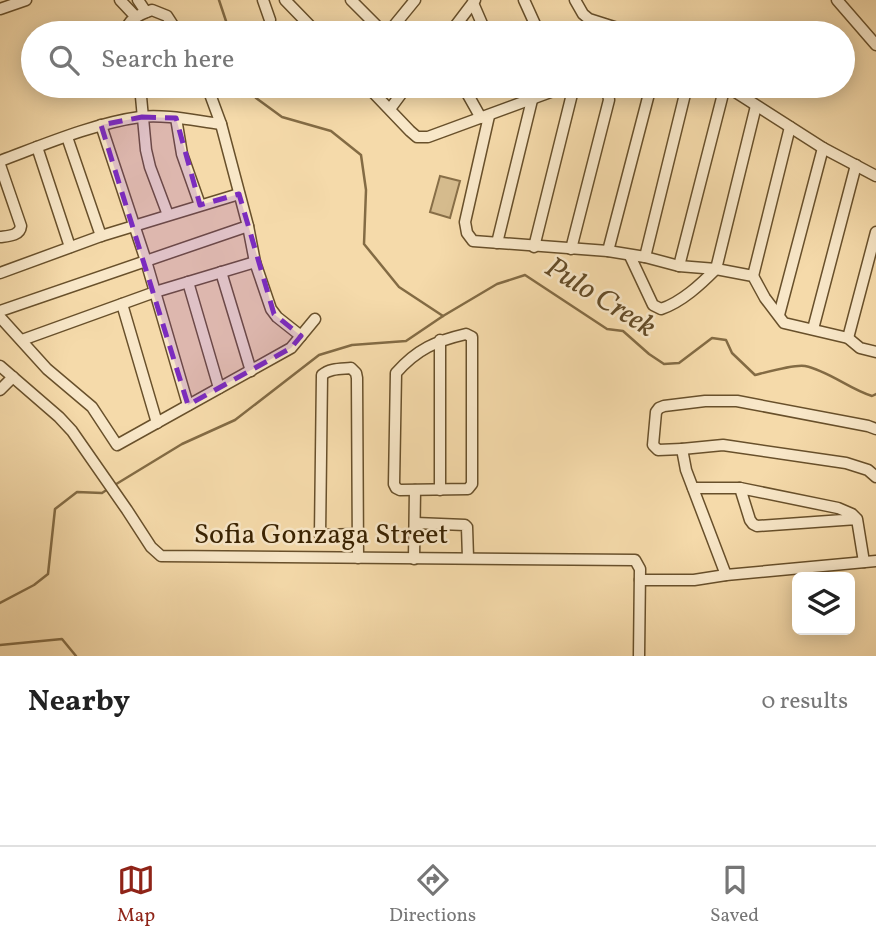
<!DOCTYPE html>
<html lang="en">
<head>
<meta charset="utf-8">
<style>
  body { margin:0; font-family:Vollkorn,serif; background:#f2f2f2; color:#222 }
  .controls { position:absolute; right:21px; bottom:21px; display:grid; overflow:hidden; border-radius:10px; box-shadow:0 4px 18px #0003 }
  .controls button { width:63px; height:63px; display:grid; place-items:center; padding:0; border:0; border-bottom:2px solid #e0e0e0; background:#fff; color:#222; font:35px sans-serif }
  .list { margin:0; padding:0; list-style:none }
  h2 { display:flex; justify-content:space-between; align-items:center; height:91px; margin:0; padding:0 28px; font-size:30px }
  h2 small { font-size:23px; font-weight:400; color:#767676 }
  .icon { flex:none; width:38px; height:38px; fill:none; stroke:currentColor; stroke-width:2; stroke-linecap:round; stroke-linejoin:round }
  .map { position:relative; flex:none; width:876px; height:656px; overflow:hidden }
  .search { position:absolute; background:#fff; box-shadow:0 4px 18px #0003; left:21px; right:21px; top:21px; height:77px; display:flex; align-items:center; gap:18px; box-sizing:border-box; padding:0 24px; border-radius:38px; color:#767676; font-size:26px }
  .sheet { height:189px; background:#fff }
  nav { display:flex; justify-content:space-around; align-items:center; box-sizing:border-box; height:98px; border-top:2px solid #e0e0e0; background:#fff; font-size:19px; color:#767676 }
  nav a { display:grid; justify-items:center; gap:4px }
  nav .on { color:#8f2418 }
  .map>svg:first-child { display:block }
  .green { fill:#d5bb8d; stroke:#876e47; stroke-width:2 }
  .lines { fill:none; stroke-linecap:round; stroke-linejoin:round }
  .stream { stroke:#836b44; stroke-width:2.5 }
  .minor-casing { stroke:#68502b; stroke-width:13 }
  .minor { stroke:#f8e7c8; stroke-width:10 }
  .marked { fill:#7b2cbf; fill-opacity:0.2; stroke:#7b2cbf; stroke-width:5; stroke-dasharray:14 9; stroke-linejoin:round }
  .labels { text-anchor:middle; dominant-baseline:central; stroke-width:5; stroke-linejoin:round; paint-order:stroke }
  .street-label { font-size:28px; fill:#392201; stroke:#f8e7c8 }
  .water-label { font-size:30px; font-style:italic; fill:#644c28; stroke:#f8e7c8 }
</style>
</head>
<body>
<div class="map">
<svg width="876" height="656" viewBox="0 0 876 656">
  <rect width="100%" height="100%" fill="#f5daaa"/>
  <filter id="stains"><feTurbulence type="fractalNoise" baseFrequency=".00286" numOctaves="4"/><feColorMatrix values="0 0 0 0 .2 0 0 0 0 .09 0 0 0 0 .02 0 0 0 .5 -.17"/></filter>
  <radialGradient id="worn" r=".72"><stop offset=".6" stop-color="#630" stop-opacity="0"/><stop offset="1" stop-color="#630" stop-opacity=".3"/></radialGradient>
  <path class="green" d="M440 176 460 181 450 218 430 212Z"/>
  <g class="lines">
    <g class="stream">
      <path d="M219 0 230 33"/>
      <path d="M249 86 256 98 282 117 331 131 361 155 366 190 364 244 399 287 443 316"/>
      <path d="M113 486 182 444 235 420 319 355 352 345 406 341 443 316 497 284 525 275 607 329 623 331 649 354 664 364 679 363 712 338 726 340 732 353 755 375C767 372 795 364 805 366 829 371 849 389 872 396L876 394"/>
      <path d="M0 603 34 585 48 574 55 509 77 492 102 493 108 489"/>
      <path d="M0 645 62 639 76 656"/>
    </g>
    <g class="minor-casing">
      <g id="minor">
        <path d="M120 0 136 17"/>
        <path d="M138 0 146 12"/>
        <path d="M263 0 270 20"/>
        <path d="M285 0 317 33"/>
        <path d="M351 0 384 33"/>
        <path d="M524 0 539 33"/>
        <path d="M575 0 583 14 589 19 633 33"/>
        <path d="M837 0 876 45"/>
        <path d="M473 3 486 33"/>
        <path d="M0 9 26 0"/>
        <path d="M126 33C126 20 140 14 152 10L167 16 178 33"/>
        <path d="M388 33 415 0"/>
        <path d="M450 33 475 0"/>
        <path d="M140 86 146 150 150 167 168 215"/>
        <path d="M207 86 221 124 248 226 255 262 271 309 277 317 301 336"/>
        <path d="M367 86 410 131 417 137H428L567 86"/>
        <path d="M463 86 481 118"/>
        <path d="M726 86 823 148 876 176"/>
        <path d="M390 109 407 86"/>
        <path d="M489 116 465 222 467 233 473 241 608 251 645 257 679 266 716 269 753 276 765 298 784 323 848 338 860 348 876 352"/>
        <path d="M176 118 182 154 200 205"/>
        <path d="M101 125 146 261 188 405"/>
        <path d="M67 137 101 236"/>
        <path d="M37 147 70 247"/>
        <path d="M0 161C43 145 95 123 140 117 165 114 196 121 221 124"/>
        <path d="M0 165 21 226C20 236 8 236 0 237"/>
        <path d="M497 243 532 100 521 86"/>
        <path d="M534 247 574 86"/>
        <path d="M571 249 609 100 607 86"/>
        <path d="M608 251 651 86"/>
        <path d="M630 256 653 305 661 309C682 302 701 284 716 269L756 106"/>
        <path d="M645 257 687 86"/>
        <path d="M679 266 725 86"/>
        <path d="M221 272 251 371"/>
        <path d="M0 273 101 236 239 194"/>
        <path d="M753 276 790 127"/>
        <path d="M188 282 219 388"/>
        <path d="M122 304 157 423"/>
        <path d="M0 311 248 226"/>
        <path d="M779 315 823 148"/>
        <path d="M0 317 47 369 92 407 117 445 291 348 315 319"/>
        <path d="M813 329 856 165"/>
        <path d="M466 334 472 337V484L468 489 400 490 396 488 394 484 396 373C417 349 436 341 466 334Z"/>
        <path d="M848 338 876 232"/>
        <path d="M22 340 155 292 255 262"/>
        <path d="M440 340V490"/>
        <path d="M0 366 59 417 72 431 127 510 151 547 161 556 635 560 640 569 639 656"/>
        <path d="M0 390 13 377"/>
        <path d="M682 449 723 445 846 463 868 470 876 477"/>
        <path d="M693 488H740"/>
        <path d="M857 519 757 526 753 524 750 520 740 488 838 508 852 514 857 519 864 562"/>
        <path d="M416 523 465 525 467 527 468 558"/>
        <path d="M358 534 320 535 322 375C330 368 341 369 351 368L356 373 357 378 358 558"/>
        <path d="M414 559 415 490"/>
        <path d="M726 575 686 470 682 449 658 450 653 445 656 412 659 408 664 406 705 401H737L868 426 876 429"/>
        <path d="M640 580H694L726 575 876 561"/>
      </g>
    </g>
    <use href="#minor" class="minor"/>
  </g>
  <path class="marked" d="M142 117 176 118 200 205 239 194 274 314 301 336 291 348 188 405 101 125Z"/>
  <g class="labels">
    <g class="street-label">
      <text x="321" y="535">Sofia Gonzaga Street</text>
    </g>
    <g class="water-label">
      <text transform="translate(600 298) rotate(32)">Pulo Creek</text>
    </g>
  </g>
  <rect width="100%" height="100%" filter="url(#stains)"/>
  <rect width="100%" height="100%" fill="url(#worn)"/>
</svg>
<div class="controls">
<button><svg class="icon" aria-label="layers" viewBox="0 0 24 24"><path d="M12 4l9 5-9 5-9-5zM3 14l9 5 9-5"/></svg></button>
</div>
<div class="search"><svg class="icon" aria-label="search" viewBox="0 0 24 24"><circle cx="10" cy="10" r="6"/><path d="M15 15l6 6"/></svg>Search here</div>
</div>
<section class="sheet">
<h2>Nearby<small>0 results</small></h2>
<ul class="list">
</ul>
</section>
<nav>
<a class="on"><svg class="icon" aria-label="map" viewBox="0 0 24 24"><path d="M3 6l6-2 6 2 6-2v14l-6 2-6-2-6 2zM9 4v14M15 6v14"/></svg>Map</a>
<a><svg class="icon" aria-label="directions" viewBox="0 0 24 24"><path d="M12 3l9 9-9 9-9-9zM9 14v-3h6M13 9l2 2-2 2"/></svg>Directions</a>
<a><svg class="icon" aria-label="saved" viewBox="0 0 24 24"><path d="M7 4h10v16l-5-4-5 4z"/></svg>Saved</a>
</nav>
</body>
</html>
